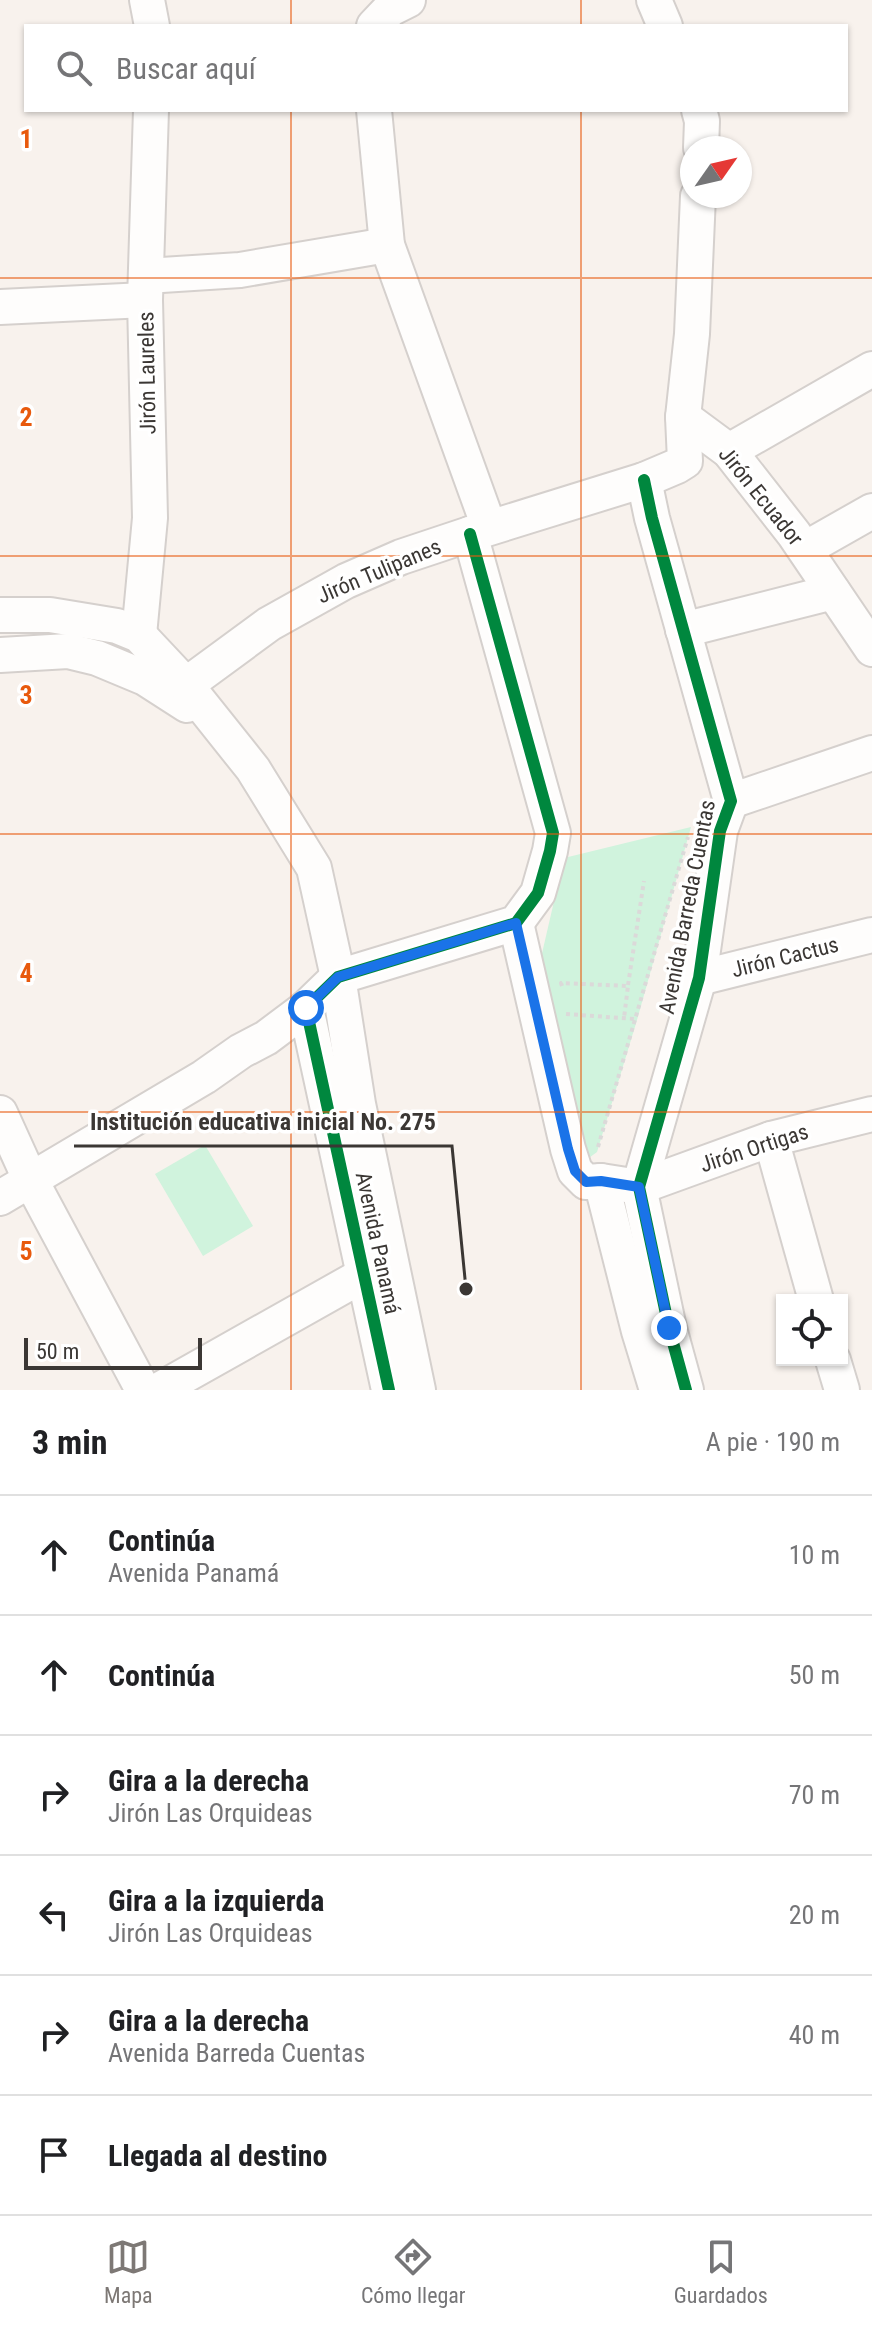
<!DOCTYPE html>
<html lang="es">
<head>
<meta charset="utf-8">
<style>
  body { margin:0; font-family:"Roboto Condensed",sans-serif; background:#f6f6f6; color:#202124 }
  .controls { position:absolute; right:24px; bottom:24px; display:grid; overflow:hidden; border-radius:0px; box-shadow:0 2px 6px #0004 }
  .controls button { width:72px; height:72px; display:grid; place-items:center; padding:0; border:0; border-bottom:2px solid #e0e0e0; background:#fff; color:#202124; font:40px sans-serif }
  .compass { position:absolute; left:680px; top:136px; width:72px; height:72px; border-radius:50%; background:#fff; box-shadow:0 2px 6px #0004; rotate:56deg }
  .scale { position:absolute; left:24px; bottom:20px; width:178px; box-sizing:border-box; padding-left:8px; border:4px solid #3b3734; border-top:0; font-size:22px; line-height:28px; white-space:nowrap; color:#3b3734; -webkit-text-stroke:6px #fff; paint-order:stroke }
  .stop { position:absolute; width:24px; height:24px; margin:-18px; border:6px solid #1a73e8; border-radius:50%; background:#fff }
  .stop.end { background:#1a73e8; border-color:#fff; box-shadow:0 2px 8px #0008 }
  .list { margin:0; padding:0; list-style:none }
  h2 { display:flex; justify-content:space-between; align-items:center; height:104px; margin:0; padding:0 32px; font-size:34px }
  h2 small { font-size:26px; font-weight:400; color:#757577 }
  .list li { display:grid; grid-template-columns:52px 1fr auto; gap:24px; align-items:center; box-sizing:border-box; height:120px; padding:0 32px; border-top:2px solid #e0e0e0 }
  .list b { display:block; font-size:30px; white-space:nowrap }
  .list p { margin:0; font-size:26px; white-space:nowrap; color:#757577 }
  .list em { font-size:26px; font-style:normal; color:#757577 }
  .icon { flex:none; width:44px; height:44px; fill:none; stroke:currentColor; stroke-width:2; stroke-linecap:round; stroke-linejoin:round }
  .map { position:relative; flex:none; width:872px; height:1390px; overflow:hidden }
  .search { position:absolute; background:#fff; box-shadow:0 2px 6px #0004; left:24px; right:24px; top:24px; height:88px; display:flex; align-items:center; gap:20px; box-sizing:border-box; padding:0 28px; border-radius:0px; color:#757577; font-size:30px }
  .sheet { height:824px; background:#fff }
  nav { display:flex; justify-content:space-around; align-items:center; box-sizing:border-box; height:112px; border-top:2px solid #e0e0e0; background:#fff; font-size:22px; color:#757577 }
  nav a { display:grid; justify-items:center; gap:4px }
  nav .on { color:#7d7875 }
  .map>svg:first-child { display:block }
  .green { fill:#d0f3dd }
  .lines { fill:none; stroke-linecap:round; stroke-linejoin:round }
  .minor-casing { stroke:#d5d0cd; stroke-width:38 }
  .path { stroke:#dbd9d9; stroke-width:4; stroke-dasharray:4 4; stroke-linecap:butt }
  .minor { stroke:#fefdfc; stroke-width:34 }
  .cycleway-casing { stroke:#fff; stroke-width:17 }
  .cycleway { stroke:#00873e; stroke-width:12 }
  .route { stroke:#1a73e8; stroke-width:10 }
  .grid { fill:none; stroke:#e8590c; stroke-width:2; stroke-opacity:0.55 }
  .labels { text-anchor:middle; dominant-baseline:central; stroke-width:7; stroke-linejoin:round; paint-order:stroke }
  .street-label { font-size:22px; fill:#3b3734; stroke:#fff }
  .grid-label { font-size:26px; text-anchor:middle; font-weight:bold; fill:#e8590c; stroke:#fff; stroke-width:7; stroke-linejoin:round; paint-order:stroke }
  .leader { fill:none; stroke:#3b3734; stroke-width:3 }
  .callout-dot { fill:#3b3734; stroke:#fff; stroke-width:3 }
  .callout-label { font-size:24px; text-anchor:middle; font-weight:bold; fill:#3b3734; stroke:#fff; stroke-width:7; stroke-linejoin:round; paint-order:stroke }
</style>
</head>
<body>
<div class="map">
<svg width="872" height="1390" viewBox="0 0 872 1390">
  <rect width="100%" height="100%" fill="#f8f2ed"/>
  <g class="green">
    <path d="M691 827 637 1020 597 1152 586 1160 537 975 564 858Z"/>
    <path d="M205 1145 253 1226 203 1256 155 1174Z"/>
  </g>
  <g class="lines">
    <g class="minor-casing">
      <g id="minor">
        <path d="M147 0 152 26"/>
        <path d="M654 0 665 26"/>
        <path d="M374 26 390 9 408 0"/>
        <path d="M374 110 387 245 489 527"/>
        <path d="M699 110 702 121 701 148"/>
        <path d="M146 276 240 270 387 245"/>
        <path d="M0 307 145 300"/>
        <path d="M683 417 729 451 794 534 872 649"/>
        <path d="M729 451 872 369"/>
        <path d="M644 480 652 518 731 801 720 831 699 978 639 1187 669 1328 686 1390"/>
        <path d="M805 549 872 511"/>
        <path d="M0 615H50L117 626 139 635 186 685 253 769 314 868 338 977 358 1104 418 1390"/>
        <path d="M683 630 833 592"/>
        <path d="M139 635 150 518 145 300 151 110"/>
        <path d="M0 655 68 651 97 658 145 678 187 705"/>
        <path d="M186 685 269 624 346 581 401 557 470 534 644 480 677 466 685 461 683 417 692 334 698 196"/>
        <path d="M731 801 872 753"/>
        <path d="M516 923 568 1149 575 1171 586 1182 601 1181 639 1187 771 1139 872 1114"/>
        <path d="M699 978 872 935"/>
        <path d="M0 1113 30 1179 143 1390"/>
        <path d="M771 1139 816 1300"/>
        <path d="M601 1181 639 1331 657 1390"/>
        <path d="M0 1198 204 1077 241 1051 266 1038 306 1008"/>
        <path d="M833 1360 842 1390"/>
        <path d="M159 1390 365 1274"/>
        <path d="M389 1390 306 1008 338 977 516 923 538 893 550 851 553 833 470 534"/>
      </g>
    </g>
    <g class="path">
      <path d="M628 985 644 881"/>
      <path d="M562 986 561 983 628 986 624 1018"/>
      <path d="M566 1014 635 1019"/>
      <path d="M598 1147 688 837"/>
    </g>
    <use href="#minor" class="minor"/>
    <g class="cycleway-casing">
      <g id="cycleway">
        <path d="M644 480 652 518 731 801 720 831 699 978 639 1187 669 1328 686 1390"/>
        <path d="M389 1390 306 1008 338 977 516 923 538 893 550 851 553 833 470 534"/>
      </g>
    </g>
    <use href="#cycleway" class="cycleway"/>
  </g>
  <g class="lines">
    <path class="route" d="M306 1008 338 977 516 923 568 1149 575 1171 586 1182 601 1181 639 1187 669 1328"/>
  </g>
  <path class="grid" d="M291 0V26M581 0V26M291 110V1390M581 110V1390M0 278H872M0 556H872M0 834H872M0 1112H872"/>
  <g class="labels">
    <g class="street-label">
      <text transform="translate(147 373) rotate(-91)">Jirón Laureles</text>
      <text transform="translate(761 496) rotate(51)">Jirón Ecuador</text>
      <text transform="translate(379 571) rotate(-23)">Jirón Tulipanes</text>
      <text transform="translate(687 907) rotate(-79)">Avenida Barreda Cuentas</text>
      <text transform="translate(785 957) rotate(-14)">Jirón Cactus</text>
      <text transform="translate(754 1148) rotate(-18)">Jirón Ortigas</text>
      <text transform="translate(378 1243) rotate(78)">Avenida Panamá</text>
    </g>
  </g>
  <g class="grid-label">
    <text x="26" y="148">1</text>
    <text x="26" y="426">2</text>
    <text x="26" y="704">3</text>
    <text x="26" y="982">4</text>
    <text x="26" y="1260">5</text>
  </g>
  <path class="leader" d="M466 1289L452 1146H74"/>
  <circle class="callout-dot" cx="466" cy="1289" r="8"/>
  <g class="callout-label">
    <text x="263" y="1130">Institución educativa inicial No. 275</text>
  </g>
</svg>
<div class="controls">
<button><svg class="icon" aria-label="locate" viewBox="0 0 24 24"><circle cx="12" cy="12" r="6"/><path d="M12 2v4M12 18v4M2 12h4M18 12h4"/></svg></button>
</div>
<svg class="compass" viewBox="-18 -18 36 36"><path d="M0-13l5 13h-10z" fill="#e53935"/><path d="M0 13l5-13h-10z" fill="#757577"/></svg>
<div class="scale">50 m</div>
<div class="stop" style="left:306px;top:1008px"></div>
<div class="stop end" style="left:669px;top:1328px"></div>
<div class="search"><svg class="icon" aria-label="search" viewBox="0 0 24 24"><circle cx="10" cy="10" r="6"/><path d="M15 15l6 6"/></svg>Buscar aquí</div>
</div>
<section class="sheet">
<h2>3 min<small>A pie · 190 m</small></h2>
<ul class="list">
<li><svg class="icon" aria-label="ahead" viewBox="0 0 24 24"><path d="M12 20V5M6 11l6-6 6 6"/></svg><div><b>Continúa</b><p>Avenida Panamá</p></div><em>10 m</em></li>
<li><svg class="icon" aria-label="ahead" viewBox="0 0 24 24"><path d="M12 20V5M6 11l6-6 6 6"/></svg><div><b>Continúa</b></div><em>50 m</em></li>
<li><svg class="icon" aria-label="right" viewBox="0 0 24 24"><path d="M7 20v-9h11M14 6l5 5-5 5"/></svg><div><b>Gira a la derecha</b><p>Jirón Las Orquideas</p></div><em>70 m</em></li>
<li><svg class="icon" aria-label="left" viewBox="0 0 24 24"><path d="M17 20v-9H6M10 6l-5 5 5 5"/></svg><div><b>Gira a la izquierda</b><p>Jirón Las Orquideas</p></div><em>20 m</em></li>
<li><svg class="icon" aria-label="right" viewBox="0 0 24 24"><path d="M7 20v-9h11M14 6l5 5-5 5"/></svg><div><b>Gira a la derecha</b><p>Avenida Barreda Cuentas</p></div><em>40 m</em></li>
<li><svg class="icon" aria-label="arrive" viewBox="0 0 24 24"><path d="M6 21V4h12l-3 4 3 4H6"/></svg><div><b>Llegada al destino</b></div></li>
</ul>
</section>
<nav>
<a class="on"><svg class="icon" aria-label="map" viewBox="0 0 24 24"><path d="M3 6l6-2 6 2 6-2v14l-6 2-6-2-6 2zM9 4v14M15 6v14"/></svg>Mapa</a>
<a><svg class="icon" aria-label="directions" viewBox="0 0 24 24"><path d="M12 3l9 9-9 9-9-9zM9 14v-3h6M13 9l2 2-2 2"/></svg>Cómo llegar</a>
<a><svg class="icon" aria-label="saved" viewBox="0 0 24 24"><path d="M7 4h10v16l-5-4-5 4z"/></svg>Guardados</a>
</nav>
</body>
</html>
